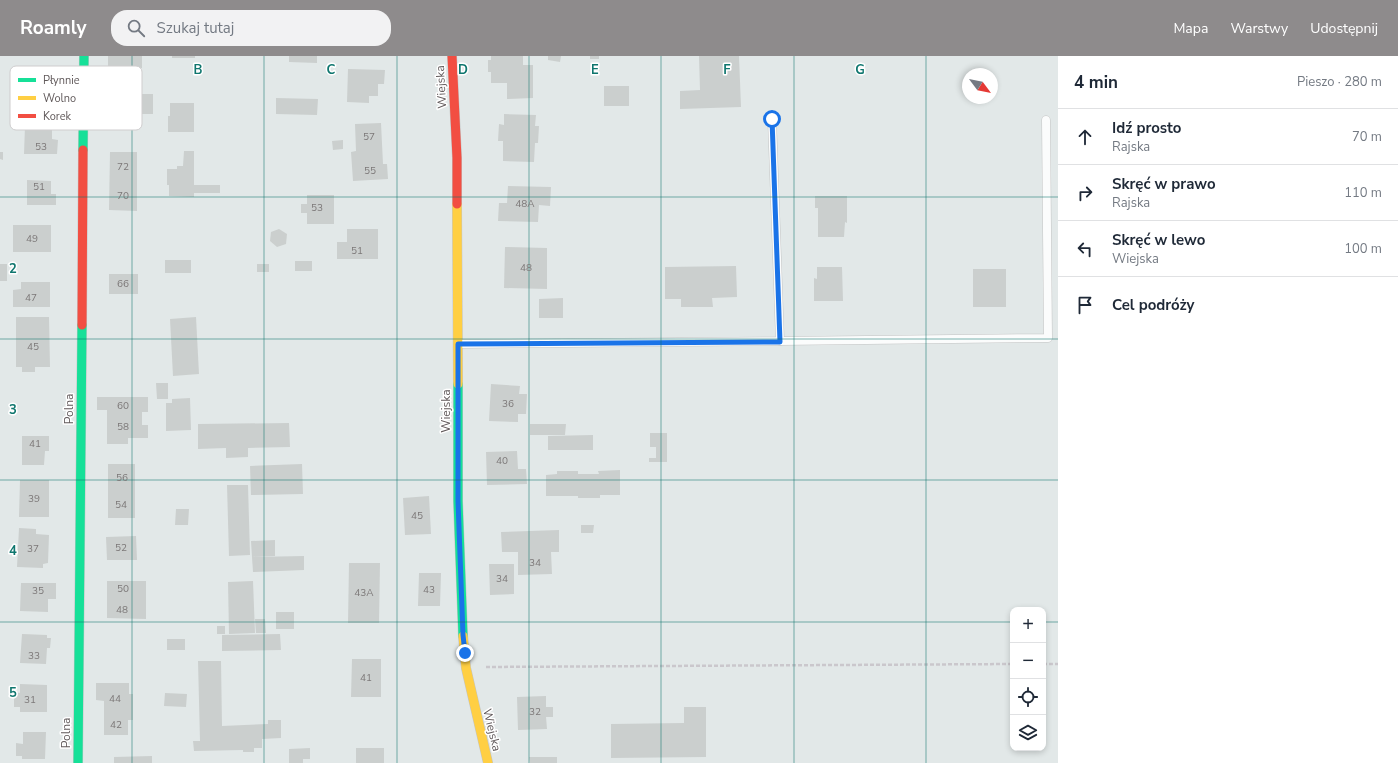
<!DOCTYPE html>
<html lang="pl">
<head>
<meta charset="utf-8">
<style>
  body { margin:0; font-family:"Nunito Sans",sans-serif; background:#f2f2f3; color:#1f2937 }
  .controls { position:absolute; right:12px; bottom:12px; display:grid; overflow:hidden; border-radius:8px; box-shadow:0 2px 6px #0003 }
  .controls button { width:36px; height:36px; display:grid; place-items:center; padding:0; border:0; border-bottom:1px solid #e0e1e3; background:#fff; color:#1f2937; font:20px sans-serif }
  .compass { position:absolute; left:962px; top:12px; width:36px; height:36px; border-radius:50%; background:#fff; box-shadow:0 2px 6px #0003; rotate:122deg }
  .stop { position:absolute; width:12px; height:12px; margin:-9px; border:3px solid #1a73e8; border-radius:50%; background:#fff }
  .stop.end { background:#1a73e8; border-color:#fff; box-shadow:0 1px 4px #0008 }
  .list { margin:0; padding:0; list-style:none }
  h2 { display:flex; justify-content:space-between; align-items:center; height:52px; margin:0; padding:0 16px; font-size:17px }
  h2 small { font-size:13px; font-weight:400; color:#747a83 }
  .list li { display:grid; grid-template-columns:26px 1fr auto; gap:12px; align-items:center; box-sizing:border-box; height:56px; padding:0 16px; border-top:1px solid #e0e1e3 }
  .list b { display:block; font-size:15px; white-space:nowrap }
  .list p { margin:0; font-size:13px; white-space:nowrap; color:#747a83 }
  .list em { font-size:13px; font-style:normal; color:#747a83 }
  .icon { flex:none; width:22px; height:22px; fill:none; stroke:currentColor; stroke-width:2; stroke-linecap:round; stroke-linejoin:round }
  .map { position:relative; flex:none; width:1058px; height:707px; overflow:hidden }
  header { display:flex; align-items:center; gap:24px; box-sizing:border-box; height:56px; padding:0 20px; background:#8e8b8c; color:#fff }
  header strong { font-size:19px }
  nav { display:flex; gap:22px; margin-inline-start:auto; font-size:14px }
  .search { width:280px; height:36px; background:#f2f2f3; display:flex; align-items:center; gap:10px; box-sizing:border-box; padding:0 14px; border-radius:16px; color:#747a83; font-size:15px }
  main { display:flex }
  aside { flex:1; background:#fff }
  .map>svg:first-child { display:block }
  .building { fill:#cbcfce }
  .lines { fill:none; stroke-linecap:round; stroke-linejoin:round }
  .lane-casing { stroke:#c3c4c4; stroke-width:9 }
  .fast-casing { stroke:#c4c5c5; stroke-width:10 }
  .slow-casing { stroke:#c4c5c5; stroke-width:10 }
  .jam-casing { stroke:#c4c5c5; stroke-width:10 }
  .path { stroke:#cac7cc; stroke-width:2.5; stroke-dasharray:4 2; stroke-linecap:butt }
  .lane { stroke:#fbfcfc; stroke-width:8 }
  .fast { stroke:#16e098; stroke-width:9 }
  .slow { stroke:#ffcf43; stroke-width:9 }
  .jam { stroke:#f24e42; stroke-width:9 }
  .route { stroke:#1a73e8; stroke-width:5 }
  .grid { fill:none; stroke:#0f766e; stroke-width:1; stroke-opacity:0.55 }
  .labels { text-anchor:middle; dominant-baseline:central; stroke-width:3; stroke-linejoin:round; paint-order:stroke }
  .number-label { font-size:10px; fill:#7c7878 }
  .street-label { font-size:12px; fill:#60595a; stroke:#fff }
  .key { fill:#fff; stroke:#cfcdce; stroke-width:1 }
  .key-label { font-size:11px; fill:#60595a }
  .grid-label { font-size:13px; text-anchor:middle; font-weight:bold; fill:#0f766e; stroke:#fff; stroke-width:3; stroke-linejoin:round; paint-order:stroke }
</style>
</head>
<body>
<header>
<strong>Roamly</strong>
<div class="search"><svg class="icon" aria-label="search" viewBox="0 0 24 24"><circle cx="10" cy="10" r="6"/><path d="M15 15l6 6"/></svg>Szukaj tutaj</div>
<nav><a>Mapa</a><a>Warstwy</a><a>Udostępnij</a></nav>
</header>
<main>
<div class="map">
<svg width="1058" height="707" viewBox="0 0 1058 707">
  <rect width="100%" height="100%" fill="#e2e8e8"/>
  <g class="building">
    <rect x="108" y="0" width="34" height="12"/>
    <rect x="172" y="0" width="23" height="2"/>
    <path d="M289 0H317V7L289 6Z"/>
    <path d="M491 0H523V9H533V42L507 43V27H491V16H488V4H491Z"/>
    <path d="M548 0H561L560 6 548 4Z"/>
    <rect x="590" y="0" width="9" height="3"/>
    <path d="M699 0H739L741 51 680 53V35L700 34Z"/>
    <path d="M348 13 385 14 384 28H378V40H369V47L347 46Z"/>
    <rect x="604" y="30" width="25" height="20"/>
    <path d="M115 32H140V38H153V58H112V38H115Z"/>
    <path d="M276 42 318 43 317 59 276 58Z"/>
    <path d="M170 47H194V76H168V60H170Z"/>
    <path d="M504 58 536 59 535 70H539L538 87H535L534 106 503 105V85H498L499 68 504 69Z"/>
    <path d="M381 67 383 108H387L388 123 353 125 351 96 356 95 355 68Z"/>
    <path d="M25 70 52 71V83L58 84 57 98H24Z"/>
    <path d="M343 84V93L333 94 332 85Z"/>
    <path d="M184 95H194V129H220V137H194V141L169 140V129H167V113H177V110H183Z"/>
    <path d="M0 96H3V104L0 103Z"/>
    <path d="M110 96H137V155L109 154Z"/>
    <path d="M27 124 51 125V138H56V149H27Z"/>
    <path d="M508 130 551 131 550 150 539 149 538 166 498 165 499 147H507Z"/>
    <path d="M307 139H334V168H307V157H301V148H307Z"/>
    <path d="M815 140H847V167L845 166 844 181H818V152H815Z"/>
    <rect x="13" y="169" width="38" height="27"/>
    <path d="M279 173 287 178 286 188 277 191 270 185 271 176Z"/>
    <path d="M347 173H378V203H337V186H347Z"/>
    <path d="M505 191 547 192V233L504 232Z"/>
    <rect x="165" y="204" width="26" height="13"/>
    <rect x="295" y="205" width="17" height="10"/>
    <rect x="0" y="208" width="7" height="17"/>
    <rect x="257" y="208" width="12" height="8"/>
    <path d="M736 210 737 241 712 242 713 251H681V243H665V211Z"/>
    <path d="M817 211H842L843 245H814V222L817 223Z"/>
    <rect x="973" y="213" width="33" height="38"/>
    <rect x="109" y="218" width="29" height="20"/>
    <path d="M21 226H50V251H13V234L21 233Z"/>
    <path d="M563 242V262H539V243Z"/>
    <path d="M16 261H49L50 311H35V316H22V311H16Z"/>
    <path d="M196 261 199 318 173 320 170 263Z"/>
    <path d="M156 327H168V343H157Z"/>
    <path d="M491 328 520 330 519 338H527L526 358H518V366L489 365Z"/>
    <path d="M97 341H148V356H142V369H148V382H128V388H107V354H97Z"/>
    <path d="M190 342 191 374 166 375V347H172V343Z"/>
    <path d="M289 367 290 391 248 392V401L226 402V392L198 393V368Z"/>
    <path d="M530 368H566L565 379H530Z"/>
    <path d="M650 377H667V406H649V402H656V391H650Z"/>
    <path d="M593 379V394H548V380Z"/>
    <path d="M22 380H49V395H45L44 409H22Z"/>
    <path d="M517 395 518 413H526L527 428 487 429 486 396Z"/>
    <rect x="108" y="408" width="27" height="54"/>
    <path d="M302 408 303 438 251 439 250 410Z"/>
    <path d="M620 414V439H600V442H578V440H546V419L557 418V415H578V418H599L598 415Z"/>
    <path d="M20 424H49V461H19Z"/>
    <path d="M227 429H248L250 499 229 500Z"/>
    <path d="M429 440 431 478 405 479 403 442Z"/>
    <path d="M176 453H189L188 469H175Z"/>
    <path d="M581 469H594L593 477H581Z"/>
    <path d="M19 472 36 473V478L49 479 48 507 43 508V512L17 511Z"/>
    <path d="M559 474V496H551L552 518 518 519V496H502L501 476Z"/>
    <path d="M136 480 137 504H107L106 481Z"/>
    <path d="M275 484V500L252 501 251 485Z"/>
    <path d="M304 500V514L253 516 252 501Z"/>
    <path d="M349 507H380L379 567H348Z"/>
    <path d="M489 508H514V538L490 539Z"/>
    <path d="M419 517H441L440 550H418Z"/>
    <path d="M107 525H146V563L107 562Z"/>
    <path d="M253 525 255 577 229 578 228 526Z"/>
    <path d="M21 527H56V543H48V556L20 555Z"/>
    <rect x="276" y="556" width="18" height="17"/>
    <path d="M255 563H265L266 577H256Z"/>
    <rect x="217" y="570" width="8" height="8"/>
    <path d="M22 578 47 579V582H51L50 592H47L46 608 20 607Z"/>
    <path d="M280 578 281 594 222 595V579Z"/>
    <rect x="167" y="583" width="18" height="11"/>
    <path d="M352 603H381V641H351Z"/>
    <path d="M198 605H221L222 670 268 668V664H281V682L262 683V692H254V696H243V694L194 695 193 685H200Z"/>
    <path d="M96 627H129V638H133V664H128V679H104V645L96 644Z"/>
    <path d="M20 628 47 629V656H20V651H14V636L20 637Z"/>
    <path d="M165 637 187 638 186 651 164 650Z"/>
    <path d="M546 640V651H553V661H546L547 673 518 674 517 641Z"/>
    <path d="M684 651H706V701L611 702V668L684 667Z"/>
    <path d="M23 676H46L45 703H22V700H16V687L23 688Z"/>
    <path d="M310 692V703H303V707H289V693Z"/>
    <rect x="356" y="692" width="28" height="15"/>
    <path d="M152 700V707H114V701Z"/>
    <path d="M529 701H557V707H530Z"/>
  </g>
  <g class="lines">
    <g class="lane-casing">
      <g id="lane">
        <path d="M780 285 1048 282 1046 64"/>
        <path d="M458 288 780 285 772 63"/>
      </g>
    </g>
    <g class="fast-casing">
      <g id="fast">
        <path d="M83 94 84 0"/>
        <path d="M458 328V445L463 580"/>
        <path d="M78 707 82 269"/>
      </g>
    </g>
    <g class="slow-casing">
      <g id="slow">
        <path d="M457 148 458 328"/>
        <path d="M463 580 466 612 488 707"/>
      </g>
    </g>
    <g class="jam-casing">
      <g id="jam">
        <path d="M452 0 457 102V148"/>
        <path d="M82 269 83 94"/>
      </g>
    </g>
    <g class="path">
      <path d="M1043 608H1058"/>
      <path d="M486 611 1013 608"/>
    </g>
    <use href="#lane" class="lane"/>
    <use href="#fast" class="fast"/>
    <use href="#slow" class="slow"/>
    <use href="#jam" class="jam"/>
  </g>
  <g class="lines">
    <path class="route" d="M465 597 463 579 458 445V288L780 286 772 63"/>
  </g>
  <path class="grid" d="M132 0V707M264 0V707M397 0V707M529 0V707M661 0V707M794 0V707M926 0V707M0 141H1058M0 283H1058M0 424H1058M0 566H1013M1043 566H1058"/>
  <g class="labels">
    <g class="number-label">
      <text x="369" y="81">57</text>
      <text x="41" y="91">53</text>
      <text x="123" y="111">72</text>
      <text x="370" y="115">55</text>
      <text x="39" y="131">51</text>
      <text x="123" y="140">70</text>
      <text x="525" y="148">48A</text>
      <text x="317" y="152">53</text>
      <text x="32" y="183">49</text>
      <text x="357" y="195">51</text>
      <text x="526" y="212">48</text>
      <text x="123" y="228">66</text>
      <text x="31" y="242">47</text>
      <text x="33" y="291">45</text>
      <text x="508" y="348">36</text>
      <text x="123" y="350">60</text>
      <text x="123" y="371">58</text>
      <text x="35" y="388">41</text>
      <text x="502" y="405">40</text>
      <text x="122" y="422">56</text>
      <text x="34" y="443">39</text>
      <text x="121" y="449">54</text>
      <text x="417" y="460">45</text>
      <text x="121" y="492">52</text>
      <text x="33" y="493">37</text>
      <text x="535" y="507">34</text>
      <text x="502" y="523">34</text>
      <text x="123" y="533">50</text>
      <text x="429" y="534">43</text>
      <text x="38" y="535">35</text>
      <text x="364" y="537">43A</text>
      <text x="122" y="554">48</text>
      <text x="34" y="600">33</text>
      <text x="366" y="622">41</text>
      <text x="115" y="643">44</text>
      <text x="30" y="644">31</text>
      <text x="535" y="656">32</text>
      <text x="116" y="669">42</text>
    </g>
    <g class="street-label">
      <text transform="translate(441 31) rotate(-93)">Wiejska</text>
      <text transform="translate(69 353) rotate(-90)">Polna</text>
      <text transform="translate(446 355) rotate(-90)">Wiejska</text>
      <text transform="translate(492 674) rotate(76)">Wiejska</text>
      <text transform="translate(66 677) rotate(-90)">Polna</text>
    </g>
  </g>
  <rect x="10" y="10" width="132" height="64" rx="6" class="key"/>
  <rect x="18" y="22" width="18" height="4" fill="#16e098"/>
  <rect x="18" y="40" width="18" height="4" fill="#ffcf43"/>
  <rect x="18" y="58" width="18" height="4" fill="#f24e42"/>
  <g class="key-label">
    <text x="43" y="28">Płynnie</text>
    <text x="43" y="46">Wolno</text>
    <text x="43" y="64">Korek</text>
  </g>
  <g class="grid-label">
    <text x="198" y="18">B</text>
    <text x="331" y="18">C</text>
    <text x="463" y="18">D</text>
    <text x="595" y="18">E</text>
    <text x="727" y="18">F</text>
    <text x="860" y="18">G</text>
    <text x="13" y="217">2</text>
    <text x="13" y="358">3</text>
    <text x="13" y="499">4</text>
    <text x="13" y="641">5</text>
  </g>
</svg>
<div class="controls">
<button>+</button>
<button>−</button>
<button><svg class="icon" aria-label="locate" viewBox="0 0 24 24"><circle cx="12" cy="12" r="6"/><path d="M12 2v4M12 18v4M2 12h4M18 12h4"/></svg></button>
<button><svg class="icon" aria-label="layers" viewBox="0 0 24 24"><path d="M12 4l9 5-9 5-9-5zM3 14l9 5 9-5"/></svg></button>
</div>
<svg class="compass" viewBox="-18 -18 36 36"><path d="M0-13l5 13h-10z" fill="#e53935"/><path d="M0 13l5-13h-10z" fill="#747a83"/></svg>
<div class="stop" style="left:772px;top:63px"></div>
<div class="stop end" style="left:465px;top:597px"></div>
</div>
<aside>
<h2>4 min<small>Pieszo · 280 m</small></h2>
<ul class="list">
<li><svg class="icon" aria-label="ahead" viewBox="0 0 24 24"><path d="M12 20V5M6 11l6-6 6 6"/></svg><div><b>Idź prosto</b><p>Rajska</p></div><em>70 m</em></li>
<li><svg class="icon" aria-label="right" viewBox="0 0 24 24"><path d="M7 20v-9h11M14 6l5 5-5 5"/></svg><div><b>Skręć w prawo</b><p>Rajska</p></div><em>110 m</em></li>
<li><svg class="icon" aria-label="left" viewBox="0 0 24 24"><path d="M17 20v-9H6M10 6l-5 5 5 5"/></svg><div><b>Skręć w lewo</b><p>Wiejska</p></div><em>100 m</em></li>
<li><svg class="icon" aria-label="arrive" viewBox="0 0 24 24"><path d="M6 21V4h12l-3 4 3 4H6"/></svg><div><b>Cel podróży</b></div></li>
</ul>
</aside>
</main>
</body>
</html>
